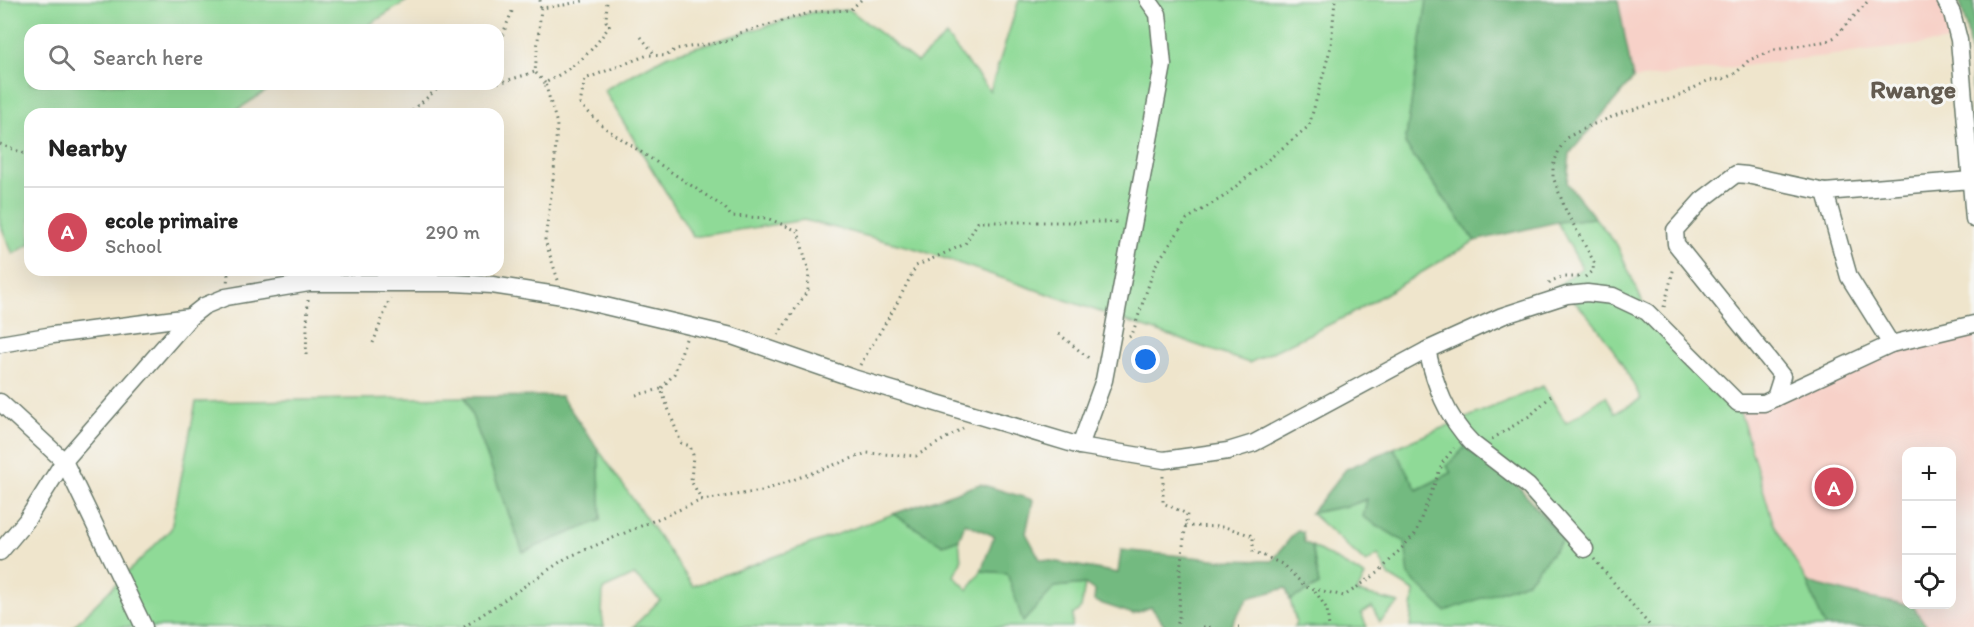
<!DOCTYPE html>
<html lang="en">
<head>
<meta charset="utf-8">
<style>
  body { margin:0; font-family:Itim,sans-serif; background:#f2f2f2; color:#222 }
  .controls { position:absolute; right:18px; bottom:18px; display:grid; overflow:hidden; border-radius:12px; box-shadow:0 6px 24px #0002 }
  .controls button { width:54px; height:54px; display:grid; place-items:center; padding:0; border:0; border-bottom:2px solid #e0e0e0; background:#fff; color:#222; font:30px sans-serif }
  .you { position:absolute; left:1146px; top:360px; width:21px; height:21px; margin:-15px; border:4px solid #fff; border-radius:50%; background:#1a73e8; box-shadow:0 0 0 9px #1a73e833 }
  .badge { display:grid; place-items:center; width:39px; height:39px; border-radius:50%; background:#d1495b; color:#fff; font-size:20px; font-weight:700 }
  .pin { position:absolute; translate:-50% -50%; border:3px solid #fff; box-shadow:0 2px 6px #0006 }
  .list { margin:0; padding:0; list-style:none }
  h2 { display:flex; justify-content:space-between; align-items:center; height:78px; margin:0; padding:0 24px; font-size:26px }
  h2 small { font-size:20px; font-weight:400; color:#767676 }
  .list li { display:grid; grid-template-columns:39px 1fr auto; gap:18px; align-items:center; box-sizing:border-box; height:90px; padding:0 24px; border-top:2px solid #e0e0e0 }
  .list b { display:block; font-size:22px; white-space:nowrap }
  .list p { margin:0; font-size:20px; white-space:nowrap; color:#767676 }
  .list em { font-size:20px; font-style:normal; color:#767676 }
  .icon { flex:none; width:33px; height:33px; fill:none; stroke:currentColor; stroke-width:2; stroke-linecap:round; stroke-linejoin:round }
  .map { position:relative; flex:none; width:1974px; height:627px; overflow:hidden }
  .search { position:absolute; background:#fff; box-shadow:0 6px 24px #0002; left:24px; top:24px; width:480px; height:66px; display:flex; align-items:center; gap:15px; box-sizing:border-box; padding:0 21px; border-radius:18px; color:#767676; font-size:22px }
  .panel { position:absolute; background:#fff; box-shadow:0 6px 24px #0002; left:24px; top:108px; width:480px; height:168px; border-radius:18px }
  .map>svg:first-child { display:block }
  .built { fill:#f7d1c8; fill-rule:evenodd }
  .green { fill:#8fda97; stroke:#578c66; stroke-width:1.5 }
  .forest { fill:#73ba80; stroke:#497c5a; stroke-width:1.5 }
  .lines { fill:none; stroke-linecap:round; stroke-linejoin:round }
  .minor-casing { stroke:#687869; stroke-width:19 }
  .path { stroke:#687869; stroke-width:3; stroke-dasharray:1.5 4.5; stroke-linecap:butt }
  .minor { stroke:#fff; stroke-width:16 }
  .labels { text-anchor:middle; dominant-baseline:central; stroke-width:6; stroke-linejoin:round; paint-order:stroke }
  .district-label { font-size:26px; font-weight:bold; fill:#635b50; stroke:#f6f6f2 }
</style>
</head>
<body>
<div class="map">
<svg width="1974" height="627" viewBox="0 0 1974 627">
  <rect width="100%" height="100%" fill="#f6f6f2"/>
  <filter id="ink" filterUnits="userSpaceOnUse"><feTurbulence type="fractalNoise" baseFrequency=".0167" numOctaves="2"/><feDisplacementMap in="SourceGraphic" scale="12" xChannelSelector="R" yChannelSelector="G"/><feConvolveMatrix kernelMatrix="1 2 1 2 8 2 1 2 1" color-interpolation-filters="sRGB"/></filter>
  <filter id="wash" filterUnits="userSpaceOnUse"><feTurbulence type="fractalNoise" baseFrequency=".008" numOctaves="4" result="noise"/><feDisplacementMap in="SourceGraphic" scale="24" xChannelSelector="R" yChannelSelector="G"/><feGaussianBlur stdDeviation="1.35" result="paint"/><feColorMatrix in="noise" values="0 0 0 0 0 0 0 0 0 0 0 0 0 0 0 0 0 1.4 0 .05"/><feComposite in="paint" operator="in"/></filter>
  <g filter="url(#wash)">
    <rect width="100%" height="100%" fill="#efe5cc"/>
    <g class="built">
      <path d="M1618 0H1950L1959 40 1633 79Z"/>
      <path d="M1974 324V627H1927L1913 606 1868 598 1807 582 1773 522 1737 402 1763 404 1891 344ZM1906 452H1952V604H1906Z"/>
    </g>
    <g class="green">
      <path d="M0 0H408L361 30H30V84H277L231 114H30V244L13 254 0 224Z"/>
      <path d="M1019 0H1427L1405 144 1475 241 1351 314 1249 363 917 249 804 220 693 237 604 90 666 56 813 12 850 10 917 62 946 36 990 91Z"/>
      <path d="M1595 218 1617 245 1647 312 1737 402 1773 522 1807 582 1825 627H1410L1414 591 1389 576 1378 555 1366 563 1311 513 1351 505 1368 499 1406 542 1409 576 1563 540 1517 476 1451 473 1416 490 1394 448 1543 386 1566 423 1606 396 1615 413 1641 399C1620 358 1594 313 1556 287L1582 268 1557 222Z"/>
      <path d="M465 397 523 552 601 520 598 449 693 586 893 514 943 545 959 539 961 561 954 576 968 590 981 571 1007 573 1055 587 1085 584 1081 608 1073 615 1072 627H633L660 600 634 575 603 589 602 615 604 627H73L171 529 196 402Z"/>
      <path d="M1312 546 1365 576 1357 592 1399 603 1380 622 1372 607 1361 613 1367 627H1294L1296 621 1290 600 1319 585Z"/>
    </g>
    <g class="forest">
      <path d="M1427 0H1618L1633 79 1570 153 1567 183 1595 218 1557 222 1475 241 1405 144Z"/>
      <path d="M1959 0H1974V124C1968 110 1973 97 1972 83 1971 56 1968 25 1959 0Z"/>
      <path d="M561 396 598 449 601 520 523 552 465 397Z"/>
      <path d="M1465 447 1514 481 1563 540 1527 582 1445 611 1409 576 1405 542 1363 517 1367 499 1351 505 1311 513 1346 469 1394 448 1417 490 1451 473 1447 466Z"/>
      <path d="M980 484 1033 500 1026 533 1040 559 1118 573 1121 550 1223 560 1272 561 1297 530 1303 532 1304 542 1312 546 1319 585 1290 600 1286 588 1248 598 1230 627H1166L1151 607 1133 614 1094 601 1095 591 1085 584 1055 587 1023 622 1007 573 981 571 994 536 965 523 959 539 943 545 893 514Z"/>
      <path d="M1807 582 1868 598 1913 606 1927 627H1825Z"/>
    </g>
  </g>
  <g filter="url(#ink)">
    <g class="lines">
      <g class="minor-casing">
        <g id="minor">
          <path d="M1945 0 1952 13 1959 40 1974 219"/>
          <path d="M1825 192 1971 180"/>
          <path d="M0 344 53 335 190 317"/>
          <path d="M1427 350C1435 384 1446 417 1472 443L1528 486 1585 549"/>
          <path d="M1775 398 1782 376 1676 244 1675 230 1702 200 1736 174 1747 175 1825 192 1849 277 1891 344"/>
          <path d="M0 402 64 461 144 627"/>
          <path d="M1080 446 1104 380 1163 65 1158 14 1148 0"/>
          <path d="M0 552 26 521 64 461 190 317 204 306 226 297 309 283H455L492 285 563 296 732 336 853 378 1080 446 1164 460 1228 451 1254 443 1427 350 1502 316 1567 295 1587 293 1613 296 1647 312 1738 403H1764L1891 344 1974 324"/>
        </g>
      </g>
      <g class="path">
        <path d="M540 0 541 8"/>
        <path d="M641 37 655 55"/>
        <path d="M498 46 513 9"/>
        <path d="M498 82H502L535 72"/>
        <path d="M545 83 535 72 541 8 564 5 587 0"/>
        <path d="M408 114 443 84"/>
        <path d="M0 144 30 156"/>
        <path d="M223 270 228 275 227 283"/>
        <path d="M1585 277 1593 270 1594 262 1566 211 1553 177V166L1559 150 1566 138 1589 126 1622 113 1677 97 1707 81 1723 79 1736 73 1749 60 1775 50 1827 41 1835 37 1869 0"/>
        <path d="M558 280 545 240 554 173 557 124 545 83C577 65 589 56 610 25L606 21 607 0"/>
        <path d="M1549 283 1551 281 1562 277H1579"/>
        <path d="M1664 307 1674 267"/>
        <path d="M1059 334 1091 360"/>
        <path d="M778 335 808 290 809 273 798 231 767 218 731 216 725 208 605 128 580 104 585 79 648 55 666 56 676 49 730 41 740 33 813 12 850 10 861 0"/>
        <path d="M1129 337 1132 335 1155 266 1187 219 1223 197 1309 126 1331 46 1335 0"/>
        <path d="M686 339 674 374 661 389 681 443 690 446 693 455 691 481 702 500"/>
        <path d="M373 343 390 298"/>
        <path d="M306 355 308 300"/>
        <path d="M860 365 895 307 916 266 965 244 978 222H1117"/>
        <path d="M636 395 661 389"/>
        <path d="M1492 439 1531 415 1553 394"/>
        <path d="M1163 476V503L1187 514 1180 570 1179 617 1177 627"/>
        <path d="M1185 526 1225 527 1253 536V551L1282 564 1306 587 1344 596 1378 573 1415 534 1443 462 1454 448"/>
        <path d="M1594 559 1651 627"/>
        <path d="M1315 591 1327 609 1329 627"/>
        <path d="M464 627 566 558 702 500 762 491 867 453 916 456 963 428"/>
        <path d="M1203 627H1212"/>
        <path d="M1238 627H1239"/>
      </g>
      <use href="#minor" class="minor"/>
    </g>
  </g>
  <g class="labels">
    <g class="district-label">
      <text x="1913" y="89">Rwange</text>
    </g>
  </g>
</svg>
<div class="controls">
<button>+</button>
<button>−</button>
<button><svg class="icon" aria-label="locate" viewBox="0 0 24 24"><circle cx="12" cy="12" r="6"/><path d="M12 2v4M12 18v4M2 12h4M18 12h4"/></svg></button>
</div>
<div class="you"></div>
<div class="pin badge" style="left:1834px;top:487px">A</div>
<div class="search"><svg class="icon" aria-label="search" viewBox="0 0 24 24"><circle cx="10" cy="10" r="6"/><path d="M15 15l6 6"/></svg>Search here</div>
<section class="panel">
<h2>Nearby<small></small></h2>
<ul class="list">
<li><span class="badge">A</span><div><b>ecole primaire</b><p>School</p></div><em>290 m</em></li>
</ul>
</section>
</div>
</body>
</html>
